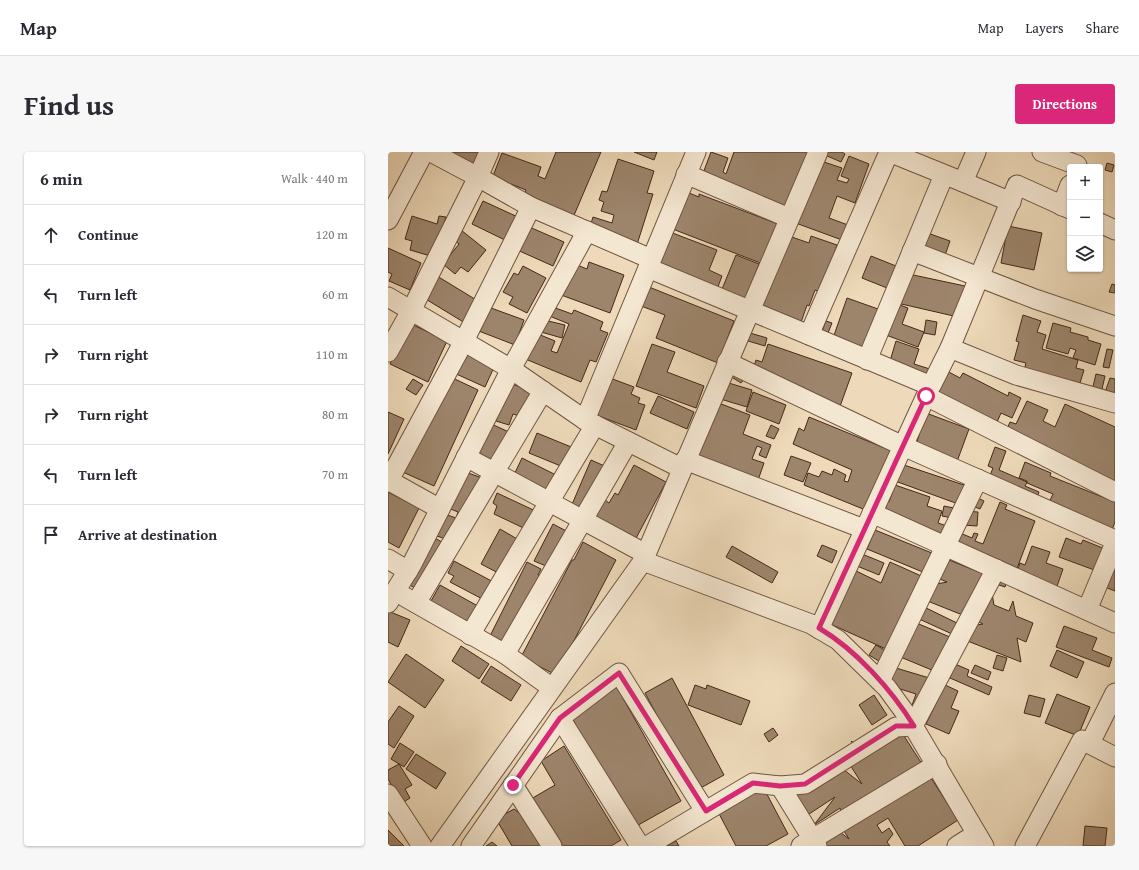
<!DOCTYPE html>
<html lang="en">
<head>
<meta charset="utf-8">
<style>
  body { margin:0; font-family:"Gentium Book Plus",serif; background:#f7f7f7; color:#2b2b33 }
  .controls { position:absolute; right:12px; top:12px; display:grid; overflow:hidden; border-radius:4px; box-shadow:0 1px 3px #0004 }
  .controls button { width:36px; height:36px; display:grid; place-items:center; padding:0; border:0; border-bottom:1px solid #e1e1e2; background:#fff; color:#2b2b33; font:20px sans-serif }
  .stop { position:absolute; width:12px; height:12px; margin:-9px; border:3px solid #db2777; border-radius:50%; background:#fff }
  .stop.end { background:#db2777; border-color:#fff; box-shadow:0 1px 4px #0008 }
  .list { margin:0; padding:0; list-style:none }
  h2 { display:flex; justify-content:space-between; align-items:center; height:52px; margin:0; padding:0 16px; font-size:17px }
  h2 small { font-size:13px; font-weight:400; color:#7c7c81 }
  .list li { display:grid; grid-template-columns:26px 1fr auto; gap:12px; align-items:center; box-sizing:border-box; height:60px; padding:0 16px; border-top:1px solid #e1e1e2 }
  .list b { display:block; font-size:15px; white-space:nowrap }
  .list em { font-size:13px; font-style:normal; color:#7c7c81 }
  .icon { flex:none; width:22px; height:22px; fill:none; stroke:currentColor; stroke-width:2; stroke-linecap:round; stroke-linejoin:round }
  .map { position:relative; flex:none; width:727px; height:694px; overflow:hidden; border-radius:4px }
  header { display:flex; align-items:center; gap:24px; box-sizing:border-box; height:56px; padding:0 20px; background:#fff; border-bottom:1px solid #e1e1e2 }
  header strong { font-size:19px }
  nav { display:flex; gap:22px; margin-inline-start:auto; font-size:14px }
  .intro { display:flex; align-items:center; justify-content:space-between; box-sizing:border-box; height:96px; padding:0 24px }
  h1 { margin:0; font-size:28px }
  .button { padding:10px 18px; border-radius:4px; background:#db2777; color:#fff; font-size:14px; font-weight:700 }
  main { display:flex; gap:24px; padding:0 24px }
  aside { flex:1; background:#fff; border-radius:4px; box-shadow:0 1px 3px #0004 }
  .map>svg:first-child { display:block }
  .building { fill:#9d856c; stroke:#462917 }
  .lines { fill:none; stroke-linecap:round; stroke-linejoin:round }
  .minor-casing { stroke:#705540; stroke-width:21 }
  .minor { stroke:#f4e7d2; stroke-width:19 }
  .route { stroke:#db2777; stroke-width:5 }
</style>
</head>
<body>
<header>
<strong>Map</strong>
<nav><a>Map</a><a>Layers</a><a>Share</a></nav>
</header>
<div class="intro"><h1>Find us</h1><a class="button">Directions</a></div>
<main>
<aside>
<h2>6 min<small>Walk · 440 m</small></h2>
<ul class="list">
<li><svg class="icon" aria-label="ahead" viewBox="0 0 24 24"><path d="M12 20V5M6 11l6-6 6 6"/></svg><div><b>Continue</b></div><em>120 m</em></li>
<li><svg class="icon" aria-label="left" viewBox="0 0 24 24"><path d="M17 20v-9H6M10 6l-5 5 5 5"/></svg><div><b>Turn left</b></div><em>60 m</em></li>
<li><svg class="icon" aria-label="right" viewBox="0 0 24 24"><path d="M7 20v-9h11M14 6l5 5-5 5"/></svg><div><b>Turn right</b></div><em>110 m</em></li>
<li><svg class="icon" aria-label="right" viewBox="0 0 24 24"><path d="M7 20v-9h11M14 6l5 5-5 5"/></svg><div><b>Turn right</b></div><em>80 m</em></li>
<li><svg class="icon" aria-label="left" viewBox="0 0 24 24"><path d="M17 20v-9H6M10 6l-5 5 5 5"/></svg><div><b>Turn left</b></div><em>70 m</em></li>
<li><svg class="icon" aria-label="arrive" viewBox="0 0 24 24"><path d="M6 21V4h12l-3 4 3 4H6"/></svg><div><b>Arrive at destination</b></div></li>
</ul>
</aside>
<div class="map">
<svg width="727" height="694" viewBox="0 0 727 694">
  <rect width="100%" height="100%" fill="#eedaba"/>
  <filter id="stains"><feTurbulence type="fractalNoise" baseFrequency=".005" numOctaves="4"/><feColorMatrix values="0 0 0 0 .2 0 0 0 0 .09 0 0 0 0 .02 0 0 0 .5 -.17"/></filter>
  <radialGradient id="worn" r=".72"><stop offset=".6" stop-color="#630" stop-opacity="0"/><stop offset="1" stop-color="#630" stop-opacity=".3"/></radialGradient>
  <g class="building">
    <path d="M51 0H92L87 14Z"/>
    <path d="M168 0H213L184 68 134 47 138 38 123 32 121 36 103 29 114 1 153 15 150 24 157 27Z"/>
    <path d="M246 0H269L266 8Z"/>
    <path d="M323 0 340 6 335 20 338 22 346 0H420L396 64 311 32Z"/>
    <path d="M439 0H454L457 2 453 10 437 3Z"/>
    <path d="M461 4 481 12 467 51 449 44 441 66 460 73 454 88 405 70 430 8 454 16 449 28 459 31 461 27 453 24Z"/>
    <path d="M230 7 266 19 259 41 265 42 246 102 198 87 205 65 224 71 226 63 213 59 216 50 211 48 214 39 219 40Z"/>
    <path d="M719 11 726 13 724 20 717 18Z"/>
    <path d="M296 39 311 45V42L390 72 375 112 282 76Z"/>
    <path d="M95 49 132 66 121 90 84 72Z"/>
    <path d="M24 64 49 72 51 64 58 65 46 105 22 98 24 89 17 87Z"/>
    <path d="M132 71 176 90 165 114 127 97Z"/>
    <path d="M620 74 654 81 646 118 613 111Z"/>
    <path d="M73 78 98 98 80 120 73 115 67 122 55 112 71 92 65 87Z"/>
    <path d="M534 79 562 89 553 115 525 104Z"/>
    <path d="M282 80 329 98 321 118 334 124 328 140 268 116Z"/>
    <path d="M401 84 421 91 423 84 449 93 433 140 427 138 421 154 419 153 411 176 372 162Z"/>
    <path d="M0 96 33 111 22 138 1 129 4 122 0 120Z"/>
    <path d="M348 103 371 112 355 152 332 142Z"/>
    <path d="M483 104 508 114 499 136 474 126Z"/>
    <path d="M201 110 236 123 222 161 165 140 184 111 199 117Z"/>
    <path d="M135 114 158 126 139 161 121 152 125 145 115 140 126 121 130 123Z"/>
    <path d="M516 121 577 134 570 165 509 151Z"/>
    <path d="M49 124 90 149 77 171 36 146Z"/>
    <path d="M724 132 727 133V141L721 140Z"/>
    <path d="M261 135 346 169 330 211 268 186 277 163 253 154Z"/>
    <path d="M459 146 490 157 474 203 443 192Z"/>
    <path d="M92 152 136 168 127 193 83 176Z"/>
    <path d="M509 152 520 156 514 172 536 180 530 195 498 183Z"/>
    <path d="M162 154 184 162 186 158 215 170 212 178 220 181 208 210 202 208 193 230 135 206 150 182 167 189 163 199 169 201 181 172 159 163Z"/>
    <path d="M635 163 653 169 649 180 658 183 654 197 690 208 688 216 696 218 692 231 688 230 685 241 634 225 638 211 626 208 631 190 628 189Z"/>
    <path d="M156 168 177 173 174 186 153 180Z"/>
    <path d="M538 168 549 170 547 183 536 181Z"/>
    <path d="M438 169 444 171 440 181 434 179Z"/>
    <path d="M21 171 59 189 40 230 2 212Z"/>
    <path d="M665 171 683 176 682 180 700 185V188L713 192 707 213 685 206 688 198 682 196 680 202 658 196Z"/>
    <path d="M362 181 379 186 377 194 360 189Z"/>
    <path d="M508 189 531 197 526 212 545 218 540 232 499 219Z"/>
    <path d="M264 192 287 200 279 220 316 234 308 256 248 234Z"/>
    <path d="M380 192 464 221 450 260 361 229 368 208 374 210Z"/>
    <path d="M64 194 107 213 97 235 55 216Z"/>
    <path d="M719 197 725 198 721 216 715 215Z"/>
    <path d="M346 218 357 226 353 231 342 224Z"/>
    <path d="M559 219 572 226 575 221 620 244 621 240 633 246 624 266 613 261 606 277 546 247Z"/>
    <path d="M52 220 90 238 46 334 8 317Z"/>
    <path d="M708 222 717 224 712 246 703 243Z"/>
    <path d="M222 226 246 235 243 242 252 246 250 251 257 253 248 278 208 263Z"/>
    <path d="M722 226 727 227V250L715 246Z"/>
    <path d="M25 227 35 233 28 243 18 237Z"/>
    <path d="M334 229 364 238 359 255 329 246Z"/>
    <path d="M121 231 147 240 137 266 125 262 121 273 108 269Z"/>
    <path d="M365 240 398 253 391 272 358 259Z"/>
    <path d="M270 244 306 260 299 277 262 261Z"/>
    <path d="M639 249 660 258 655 269 667 275 677 252 727 275V338L616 284 622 270 628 272Z"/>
    <path d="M328 250 362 263 355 282 383 293 378 306 371 303 374 296 369 294 364 307 376 311 369 331 302 304Z"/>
    <path d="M0 260 16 267 0 302Z"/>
    <path d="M538 261 581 277 567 315 526 299Z"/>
    <path d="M421 265 504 299 480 359 416 333 420 321 431 325 434 319 444 323 446 317 458 323 456 329 460 330 464 318 405 292 411 276 416 279Z"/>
    <path d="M99 270 123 281 108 316 84 305Z"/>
    <path d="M383 273 391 277 386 287 378 284Z"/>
    <path d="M149 281 193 299 185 319 141 301Z"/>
    <path d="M607 295 618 299 611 318 639 330 637 334 651 340 647 351 599 331 605 316 600 314Z"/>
    <path d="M403 304 423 311 415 330 396 323Z"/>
    <path d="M134 306 178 328 168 348 124 327Z"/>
    <path d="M203 308 228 319 210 362 200 358 182 357Z"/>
    <path d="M637 310 663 321 662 324 727 350V370L722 383 658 357 665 342 639 331V329L631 326Z"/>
    <path d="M513 312 579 334 573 353 507 329Z"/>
    <path d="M246 313 278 330 246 390 206 368 217 348 221 351 227 341 230 343Z"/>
    <path d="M70 317 99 328 69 391 46 383 48 359 68 366 70 360 60 356Z"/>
    <path d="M507 333 542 345 539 354 554 359 550 371 562 375 556 392 490 369 497 348 501 350Z"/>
    <path d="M0 340 31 356 11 396 0 390Z"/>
    <path d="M109 341 154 362 146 381 106 362 109 354 105 351Z"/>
    <path d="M586 344 596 349 592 357 582 353Z"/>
    <path d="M612 350 619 353 617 357 647 369 625 427 568 391 572 381 584 386 586 381 590 382 587 389 595 392Z"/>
    <path d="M556 354 571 357 569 367 554 364Z"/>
    <path d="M576 359 590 360 589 374 575 373Z"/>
    <path d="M165 372 184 382 128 497 102 484 139 410 153 417 150 423 153 424 158 414 146 409Z"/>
    <path d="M112 377 136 391 118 425 93 412Z"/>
    <path d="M487 378 618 431 617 435 608 432 604 441 606 453 621 459 625 449 628 464 645 471 638 490 629 486 633 510 577 488 582 474 595 472 591 470 601 445 577 464 537 448 543 433 559 430 479 397Z"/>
    <path d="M43 384 63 395 34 440 18 431Z"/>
    <path d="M678 386 693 392 695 388 717 397 709 419 671 405Z"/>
    <path d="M195 390 228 408 168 523 133 505 184 408H186Z"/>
    <path d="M434 393 449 399 444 411 429 404Z"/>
    <path d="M344 394 390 420 384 431 338 405Z"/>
    <path d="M644 394 662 400 658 411 675 417 666 443 626 430 632 411 637 413Z"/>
    <path d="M474 402 496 411 491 423 469 414Z"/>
    <path d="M66 409 111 433 102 451 62 430 66 424 60 421Z"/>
    <path d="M502 410 540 427 507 501 440 471 464 417 493 431Z"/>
    <path d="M727 412V439L714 434Z"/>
    <path d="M52 433 97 458 87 477 43 449Z"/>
    <path d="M534 454 569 471 564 482 529 466Z"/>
    <path d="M0 459 22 468 10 495 0 490Z"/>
    <path d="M526 470 562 485 551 521 510 504Z"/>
    <path d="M676 474 709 486 704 498 724 506 721 515 668 495Z"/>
    <path d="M488 493 500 500 494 511 481 503Z"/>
    <path d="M73 494 101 512 91 527 64 509Z"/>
    <path d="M669 498 696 510 689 526 662 514Z"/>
    <path d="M18 502 56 528 37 556 0 530Z"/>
    <path d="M609 503 619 506 615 519 605 516Z"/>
    <path d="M567 512 581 518 579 524 604 535 601 543 562 526Z"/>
    <path d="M498 513 548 528 538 560 523 556 528 542 493 531Z"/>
    <path d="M587 513 603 520 600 528 583 521Z"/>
    <path d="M103 514 133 533 123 549 93 530Z"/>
    <path d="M284 526 336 623 309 638 257 541Z"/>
    <path d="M227 532 293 649 245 676 180 559Z"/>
    <path d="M307 533 318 537 319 533 362 549 353 573 300 553Z"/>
    <path d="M557 533 570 539 563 556 571 559 561 582 538 572Z"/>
    <path d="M669 542 702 555 690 584 657 571Z"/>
    <path d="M486 543 499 563 484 573 471 553Z"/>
    <path d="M641 543 657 547 652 565 636 561Z"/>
    <path d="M11 554 26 564 6 596 0 592V570Z"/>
    <path d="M509 573 570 668 530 694H517L500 666 489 673 494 681 501 676 505 682 499 690 502 694H438L436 690 452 680 461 687 456 679 452 656 426 673 447 645 418 664 405 644 451 614 474 632 459 608 471 600 463 589 474 596Z"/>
    <path d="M385 576 390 583 381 590 376 582Z"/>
    <path d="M12 591 26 600 16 615 3 607Z"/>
    <path d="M176 594 233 688 223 694H171L143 647 167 633 153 609Z"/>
    <path d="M28 602 58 621 48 637 18 617Z"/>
    <path d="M11 612 24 633 17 637 22 646 14 651 0 627V618Z"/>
    <path d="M373 631 400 682 378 694H348L328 656Z"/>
    <path d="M126 657 139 667 154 694H124L108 667Z"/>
    <path d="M697 674 719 676 717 694H695Z"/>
    <path d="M0 678 16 694H0Z"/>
    <path d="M288 689 291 694H279Z"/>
    <path d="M104 690 109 694H98Z"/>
  </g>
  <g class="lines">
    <g class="minor-casing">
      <g id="minor">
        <path d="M101 0 90 25 143 55 263 107"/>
        <path d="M501 0 575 30 588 0"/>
        <path d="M654 0 689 13"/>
        <path d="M298 22 401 66"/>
        <path d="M575 30 623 50"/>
        <path d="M674 54 682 33"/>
        <path d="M0 68 36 0"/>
        <path d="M712 71 727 78"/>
        <path d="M524 99 647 147 727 174"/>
        <path d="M260 116 421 183 501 0"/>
        <path d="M0 145 123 217 197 268 293 316"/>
        <path d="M421 183 543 234 562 196 629 33 682 57"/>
        <path d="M562 196 628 223 727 251"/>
        <path d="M0 200 24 157 90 25 43 0"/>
        <path d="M479 208 556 23"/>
        <path d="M339 210 515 294 727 388"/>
        <path d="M197 268 308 0"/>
        <path d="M78 305 258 402"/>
        <path d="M297 308 476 377"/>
        <path d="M0 328 52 357"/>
        <path d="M0 330 76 189 143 55"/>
        <path d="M484 361 727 471"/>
        <path d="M0 407 20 419"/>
        <path d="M255 409 423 472 450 488 499 536 518 562 596 694"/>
        <path d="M17 445 117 502 164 536"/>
        <path d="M0 451 24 412 123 217 199 79"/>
        <path d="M28 451 155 239"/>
        <path d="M699 458 727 391"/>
        <path d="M431 477 538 244 727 340"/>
        <path d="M82 483 207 273"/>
        <path d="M117 502 240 290"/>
        <path d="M492 529 590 327"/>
        <path d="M172 566 252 694"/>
        <path d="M702 591 727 541"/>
        <path d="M125 633 164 694"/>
        <path d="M392 634 429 694"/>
        <path d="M0 642 34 694"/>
        <path d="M52 694 255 409 430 0"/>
        <path d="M83 694 172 566 231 521 317 659"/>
        <path d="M259 694 365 631 392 634 417 632 508 575 525 574 608 417"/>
        <path d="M413 694 549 612"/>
        <path d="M569 694 588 682"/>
        <path d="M637 694 694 588 727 605"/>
      </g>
    </g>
    <use href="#minor" class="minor"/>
  </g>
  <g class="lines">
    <path class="route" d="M125 633 172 566 231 521 318 659 365 631 392 634 417 632 508 574H526C503 537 468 498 431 476L538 244"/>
  </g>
  <rect width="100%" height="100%" filter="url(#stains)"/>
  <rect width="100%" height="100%" fill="url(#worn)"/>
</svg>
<div class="controls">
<button>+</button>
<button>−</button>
<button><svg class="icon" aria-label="layers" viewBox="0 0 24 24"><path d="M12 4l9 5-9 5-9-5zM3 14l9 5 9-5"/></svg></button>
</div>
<div class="stop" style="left:538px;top:244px"></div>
<div class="stop end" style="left:125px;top:633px"></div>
</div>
</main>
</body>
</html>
